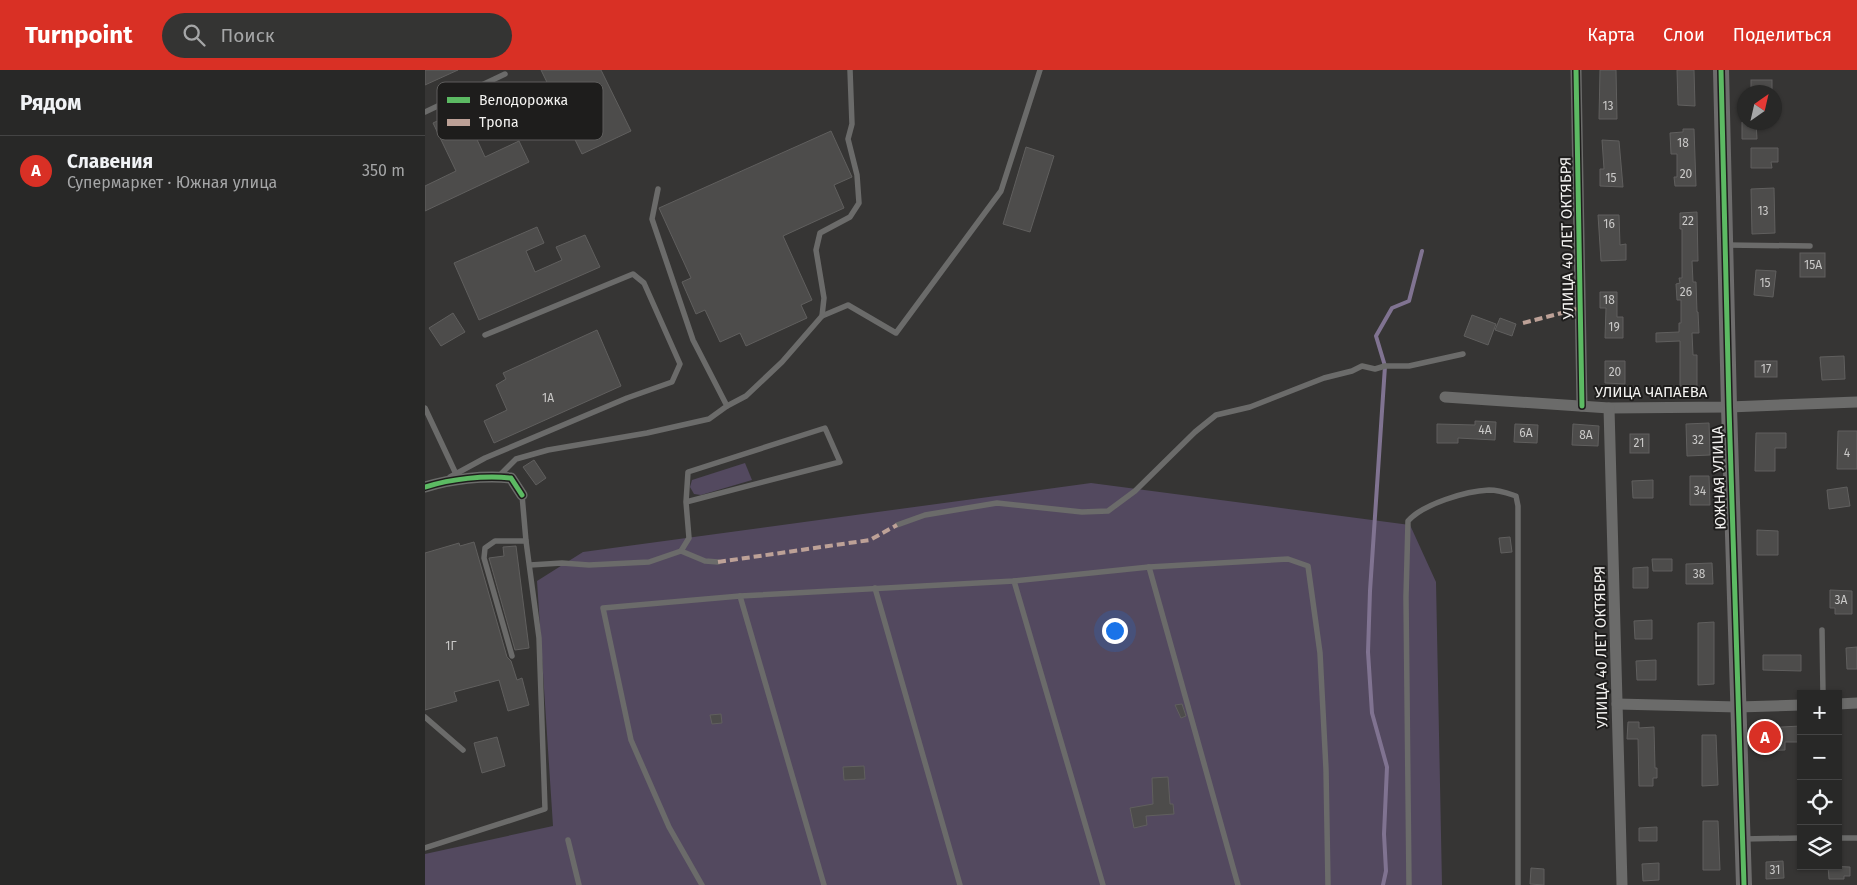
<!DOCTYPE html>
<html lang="ru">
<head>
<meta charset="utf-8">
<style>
  body { margin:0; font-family:"Fira Sans",sans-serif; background:#343433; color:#f1f3f6 }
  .controls { position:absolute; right:15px; bottom:15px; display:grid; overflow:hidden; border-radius:0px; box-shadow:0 1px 4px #0004 }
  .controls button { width:45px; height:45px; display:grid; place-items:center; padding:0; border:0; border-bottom:1px solid #444; background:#282827; color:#f1f3f6; font:25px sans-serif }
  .compass { position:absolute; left:1312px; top:15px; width:45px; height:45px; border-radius:50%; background:#282827; box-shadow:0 1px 4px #0004; rotate:34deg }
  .you { position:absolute; left:689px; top:560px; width:18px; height:18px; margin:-12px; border:4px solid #fff; border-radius:50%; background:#1a73e8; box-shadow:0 0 0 8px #1a73e833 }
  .badge { display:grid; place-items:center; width:32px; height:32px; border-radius:50%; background:#d93025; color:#fff; font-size:16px; font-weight:700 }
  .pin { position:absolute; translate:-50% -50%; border:2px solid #fff; box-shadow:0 1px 5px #0006 }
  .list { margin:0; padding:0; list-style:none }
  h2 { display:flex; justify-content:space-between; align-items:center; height:65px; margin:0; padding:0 20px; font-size:21px }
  h2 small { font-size:16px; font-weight:400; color:#a5a6a7 }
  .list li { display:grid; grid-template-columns:32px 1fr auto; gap:15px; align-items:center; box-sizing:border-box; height:70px; padding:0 20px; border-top:1px solid #444 }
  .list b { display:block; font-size:19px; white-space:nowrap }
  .list p { margin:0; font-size:16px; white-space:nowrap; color:#a5a6a7 }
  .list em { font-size:16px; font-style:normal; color:#a5a6a7 }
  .icon { flex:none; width:28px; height:28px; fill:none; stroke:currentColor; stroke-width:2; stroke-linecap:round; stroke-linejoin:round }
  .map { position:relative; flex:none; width:1432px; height:815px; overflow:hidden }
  header { display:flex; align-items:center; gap:30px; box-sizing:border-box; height:70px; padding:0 25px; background:#d93025; color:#fff }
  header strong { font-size:24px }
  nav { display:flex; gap:28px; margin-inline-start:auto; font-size:18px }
  .search { width:350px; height:45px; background:#343433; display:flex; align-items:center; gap:12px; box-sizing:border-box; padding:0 18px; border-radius:28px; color:#a5a6a7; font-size:19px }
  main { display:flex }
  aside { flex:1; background:#282827 }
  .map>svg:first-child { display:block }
  .green { fill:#53495f }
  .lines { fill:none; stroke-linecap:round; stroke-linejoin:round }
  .stream { stroke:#807391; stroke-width:4 }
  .building { fill:#4d4c4b; stroke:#605f5e }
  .lane { stroke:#6b6b6a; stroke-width:5.5 }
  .street { stroke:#6b6b6a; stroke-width:11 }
  .secondary { stroke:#6d6c6c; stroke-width:16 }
  .quiet { stroke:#bda197; stroke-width:4; stroke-dasharray:8 4; stroke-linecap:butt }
  .cycleway-casing { stroke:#1e1d1c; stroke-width:8 }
  .cycleway { stroke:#5cba63; stroke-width:5 }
  .labels { text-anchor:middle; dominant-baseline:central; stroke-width:4; stroke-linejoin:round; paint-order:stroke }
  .number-label { font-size:12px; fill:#cac9c8 }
  .street-label { font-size:15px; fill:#f4f3f1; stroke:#1e1d1c }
  .key { fill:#1e1d1c; stroke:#5e5d5c; stroke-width:1 }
  .key-label { font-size:14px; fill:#f4f3f1 }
</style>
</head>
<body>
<header>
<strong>Turnpoint</strong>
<div class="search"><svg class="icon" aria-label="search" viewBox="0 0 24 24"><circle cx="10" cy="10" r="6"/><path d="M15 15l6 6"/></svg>Поиск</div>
<nav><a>Карта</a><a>Слои</a><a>Поделиться</a></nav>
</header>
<main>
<aside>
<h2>Рядом<small></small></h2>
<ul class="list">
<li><span class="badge">A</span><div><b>Славения</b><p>Супермаркет · Южная улица</p></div><em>350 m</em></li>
</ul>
</aside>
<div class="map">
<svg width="1432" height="815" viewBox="0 0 1432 815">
  <rect width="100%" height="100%" fill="#363534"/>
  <g class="green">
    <path d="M320 393 327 410 276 425 269 424 265 417 267 410Z"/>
    <path d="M666 413 985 455 1011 512 1017 815H0V784L128 756 112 511 158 482Z"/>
  </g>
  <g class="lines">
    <path class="stream" d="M958 815 961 801 959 764 962 697 947 643 943 582 945 521 960 296 951 266 967 238 984 231 997 181"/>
  </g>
  <g class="building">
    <path d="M0 0H33L0 15Z"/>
    <path d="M116 0H176L206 61 157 84Z"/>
    <path d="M1175 0H1191L1192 49H1174Z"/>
    <path d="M1252 0H1269L1270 36 1253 35Z"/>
    <rect x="1326" y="10" width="21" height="12"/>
    <path d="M38 39 60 87 94 71 104 92 0 141V116L31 101 8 53Z"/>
    <path d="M1317 52H1331L1332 69H1317Z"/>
    <path d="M1258 59H1269L1271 116H1250L1249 107H1252V84H1246L1245 63 1258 62Z"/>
    <path d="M406 61 427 107 409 115 419 138 358 166 387 230 376 235 382 248 321 276 315 263 295 272 280 240 271 244 257 212 266 208 234 138Z"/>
    <path d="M1177 70 1194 71 1198 117 1175 116V99H1179Z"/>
    <path d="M601 77 629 86 605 162 578 154Z"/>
    <path d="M1326 78H1353V92H1346L1347 98H1326Z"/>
    <path d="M1349 118 1350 163 1327 164 1326 119Z"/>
    <path d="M1272 142 1273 191H1267L1268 212H1271L1272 242H1273L1274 263H1267L1268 285H1272V316H1255V271L1231 272V263L1254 262V253H1256V230H1252L1251 214 1255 213 1254 208H1257V159H1255V143Z"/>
    <path d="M1173 145H1194L1195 175 1201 174V190L1176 191Z"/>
    <path d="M112 157 119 173 101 181 110 202 137 190 131 177 160 165 175 197 54 250 29 193Z"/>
    <rect x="1375" y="183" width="25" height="24"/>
    <path d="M1331 200 1351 201 1348 227 1329 225Z"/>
    <path d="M1175 222H1192V247H1198V268H1180L1181 238H1175Z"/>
    <path d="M28 243 40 262 16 276 4 258Z"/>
    <path d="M1047 245 1071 254 1063 275 1039 266Z"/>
    <path d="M1075 248 1091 254 1087 266 1070 260Z"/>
    <path d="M172 260 196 316 69 373 59 351 82 340 71 315 81 309 78 303Z"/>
    <path d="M1419 286 1420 309 1397 310 1395 287Z"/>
    <path d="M1180 291H1200V314L1180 313Z"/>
    <rect x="1330" y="291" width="22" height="16"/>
    <path d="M1050 351 1071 352 1070 370 1033 368V373H1012V354L1050 355Z"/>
    <path d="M1284 353 1285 385 1262 386 1261 354Z"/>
    <path d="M1090 354 1113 355 1112 373 1089 372Z"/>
    <path d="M1148 354 1174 356 1173 376 1147 375Z"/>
    <path d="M1413 361H1432V399H1412Z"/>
    <path d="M1331 363H1361V378H1350V401H1330Z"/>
    <rect x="1205" y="364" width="19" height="19"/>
    <path d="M109 390 121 408 111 415 98 397Z"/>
    <path d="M1265 406H1284L1285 435H1265Z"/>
    <path d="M1228 410V428H1208L1207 411Z"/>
    <path d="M1422 417 1425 436 1404 439 1402 420Z"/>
    <path d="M1332 460 1353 461V485H1332Z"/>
    <path d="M1085 467 1087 482 1076 483 1074 468Z"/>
    <path d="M49 472 82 587 86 591 92 610 97 608 104 635 83 641 74 610 29 622 32 631 0 640V483L34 473 35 476Z"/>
    <path d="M91 476 104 578 90 580 64 488 79 486 78 477Z"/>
    <path d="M1227 489H1247V501H1228Z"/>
    <path d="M1287 493 1288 514H1261V494Z"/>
    <path d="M1223 497V518H1208V498Z"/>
    <path d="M1405 520 1427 521V544H1410V538H1405Z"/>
    <path d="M1227 550V569H1210L1209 551Z"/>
    <path d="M1289 552V614L1273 615V553Z"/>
    <path d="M1432 577V599H1422L1421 578Z"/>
    <path d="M1338 585H1376V601L1338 600Z"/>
    <path d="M1231 590V610H1212L1211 591Z"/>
    <path d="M757 634 761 646 756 648 750 635Z"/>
    <path d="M296 644 297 653 287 654 285 645Z"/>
    <path d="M1203 652H1214V658L1229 657 1230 698H1232V708H1228V716H1214L1213 669H1202Z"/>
    <path d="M1376 656V672H1360V680L1338 681 1337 658Z"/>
    <path d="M1277 665H1291L1293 715 1277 716Z"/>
    <path d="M72 667 80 696 57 703 49 673Z"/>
    <path d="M439 696 440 709 419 710 418 697Z"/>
    <path d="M743 707 745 734H748L749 744 721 746 722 755 709 758 705 738 728 734 727 708Z"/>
    <path d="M1278 751H1293L1295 800H1278Z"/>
    <path d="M1232 757V771H1214V758Z"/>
    <path d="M1358 791 1359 808 1341 809V792Z"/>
    <path d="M1234 793V810L1218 811 1217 794Z"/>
    <path d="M1403 796 1425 797V806H1419V809H1404Z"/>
    <path d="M1106 798 1119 799V815L1105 814Z"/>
  </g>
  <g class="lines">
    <g class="lane">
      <path d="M0 42 80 4"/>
      <path d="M1302 175 1385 176"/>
      <path d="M397 246 423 235 471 263 576 121 615 0"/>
      <path d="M302 336 321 326 357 292 397 246 399 228 391 180 395 163 425 147 434 133 432 105 423 69 427 54 425 0"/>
      <path d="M0 338 31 404"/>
      <path d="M74 406 91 389 123 380 222 363 284 349 302 336 268 270 227 149 233 119"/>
      <path d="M25 407 60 388 202 328 247 312 255 294 219 213 208 204 60 265"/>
      <path d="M472 455 500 445 572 433 657 442 683 441 710 421 770 362 791 345 825 337 899 308 927 301 937 296 950 299 960 296H984L1038 284"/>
      <path d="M256 481 264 468 261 432 263 402 400 358 415 392 261 432"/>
      <path d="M105 495 137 493 164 495 224 492 256 481 280 491 293 492"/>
      <path d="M724 497 813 815"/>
      <path d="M589 511 678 815"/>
      <path d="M450 518 535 815"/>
      <path d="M315 526 399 815"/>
      <path d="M1397 560 1398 624"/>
      <path d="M87 586 59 488 60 478 70 471H101"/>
      <path d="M0 647 38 680"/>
      <path d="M1413 768H1432"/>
      <path d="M1318 769 1376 768"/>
      <path d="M143 770 154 815"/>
      <path d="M0 778 120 739 114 568 101 471 97 425"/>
      <path d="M277 815 244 757 206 670 178 538 315 526 589 511 724 497 863 489 883 496 895 583 901 699 903 815"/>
      <path d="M984 815 981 527 983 451C998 434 1041 421 1064 420 1074 420 1082 423 1091 426L1093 436V815"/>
    </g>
    <g class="street">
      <path d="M1151 0 1157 336"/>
      <path d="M1020 327 1184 338 1304 337 1432 332"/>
      <path d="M1184 338 1197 815"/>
      <path d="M0 417C26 409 59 405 86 408L97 425"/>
      <path d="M1192 634 1313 637 1376 635"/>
      <path d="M1413 634 1432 633"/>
    </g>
    <path class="secondary" d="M1296 0 1304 337 1319 815"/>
    <g class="quiet">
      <path d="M1098 253 1156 238"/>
      <path d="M293 492 445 470 472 455"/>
    </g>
    <g class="cycleway-casing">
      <g id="cycleway">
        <path d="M1151 0 1157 336"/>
        <path d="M1296 0 1304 337 1319 815"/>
        <path d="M0 417C26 409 59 405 86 408L97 425"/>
      </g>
    </g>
    <use href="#cycleway" class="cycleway"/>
  </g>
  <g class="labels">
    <g class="number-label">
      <text x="1183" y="36">13</text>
      <text x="1258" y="73">18</text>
      <text x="1261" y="104">20</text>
      <text x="1186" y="108">15</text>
      <text x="1338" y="141">13</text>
      <text x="1263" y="151">22</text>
      <text x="1184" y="154">16</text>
      <text x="1388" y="195">15А</text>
      <text x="1340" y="213">15</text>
      <text x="1261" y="222">26</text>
      <text x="1184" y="230">18</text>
      <text x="1189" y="257">19</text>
      <text x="1341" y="299">17</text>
      <text x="1190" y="302">20</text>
      <text x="123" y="328">1А</text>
      <text x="1060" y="360">4А</text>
      <text x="1101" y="363">6А</text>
      <text x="1161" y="365">8А</text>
      <text x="1273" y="370">32</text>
      <text x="1214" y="373">21</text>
      <text x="1422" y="383">4</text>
      <text x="1275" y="421">34</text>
      <text x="1274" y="504">38</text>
      <text x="1416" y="530">3А</text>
      <text x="26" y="576">1Г</text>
      <text x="1350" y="800">31</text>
    </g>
    <g class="street-label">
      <text transform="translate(1142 168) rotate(-91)">УЛИЦА 40 ЛЕТ ОКТЯБРЯ</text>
      <text x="1226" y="322">УЛИЦА ЧАПАЕВА</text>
      <text transform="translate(1294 408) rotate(-92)">ЮЖНАЯ УЛИЦА</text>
      <text transform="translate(1176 577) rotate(-91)">УЛИЦА 40 ЛЕТ ОКТЯБРЯ</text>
    </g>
  </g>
  <rect x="12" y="12" width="166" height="58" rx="8" class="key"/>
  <rect x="22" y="27" width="23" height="6" fill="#5cba63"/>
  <rect x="22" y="49" width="23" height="7" fill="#bda197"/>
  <g class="key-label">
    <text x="54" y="35">Велодорожка</text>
    <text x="54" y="57">Тропа</text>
  </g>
</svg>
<div class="controls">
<button>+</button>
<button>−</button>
<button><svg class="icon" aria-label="locate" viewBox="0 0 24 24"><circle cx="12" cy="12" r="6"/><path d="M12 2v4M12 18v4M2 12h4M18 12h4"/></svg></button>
<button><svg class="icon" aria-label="layers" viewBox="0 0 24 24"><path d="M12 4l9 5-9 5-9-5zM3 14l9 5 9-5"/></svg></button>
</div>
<svg class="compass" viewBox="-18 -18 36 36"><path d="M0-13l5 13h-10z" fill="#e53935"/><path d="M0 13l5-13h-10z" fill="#a5a6a7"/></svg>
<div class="you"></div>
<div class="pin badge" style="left:1340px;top:667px">A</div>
</div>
</main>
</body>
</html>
